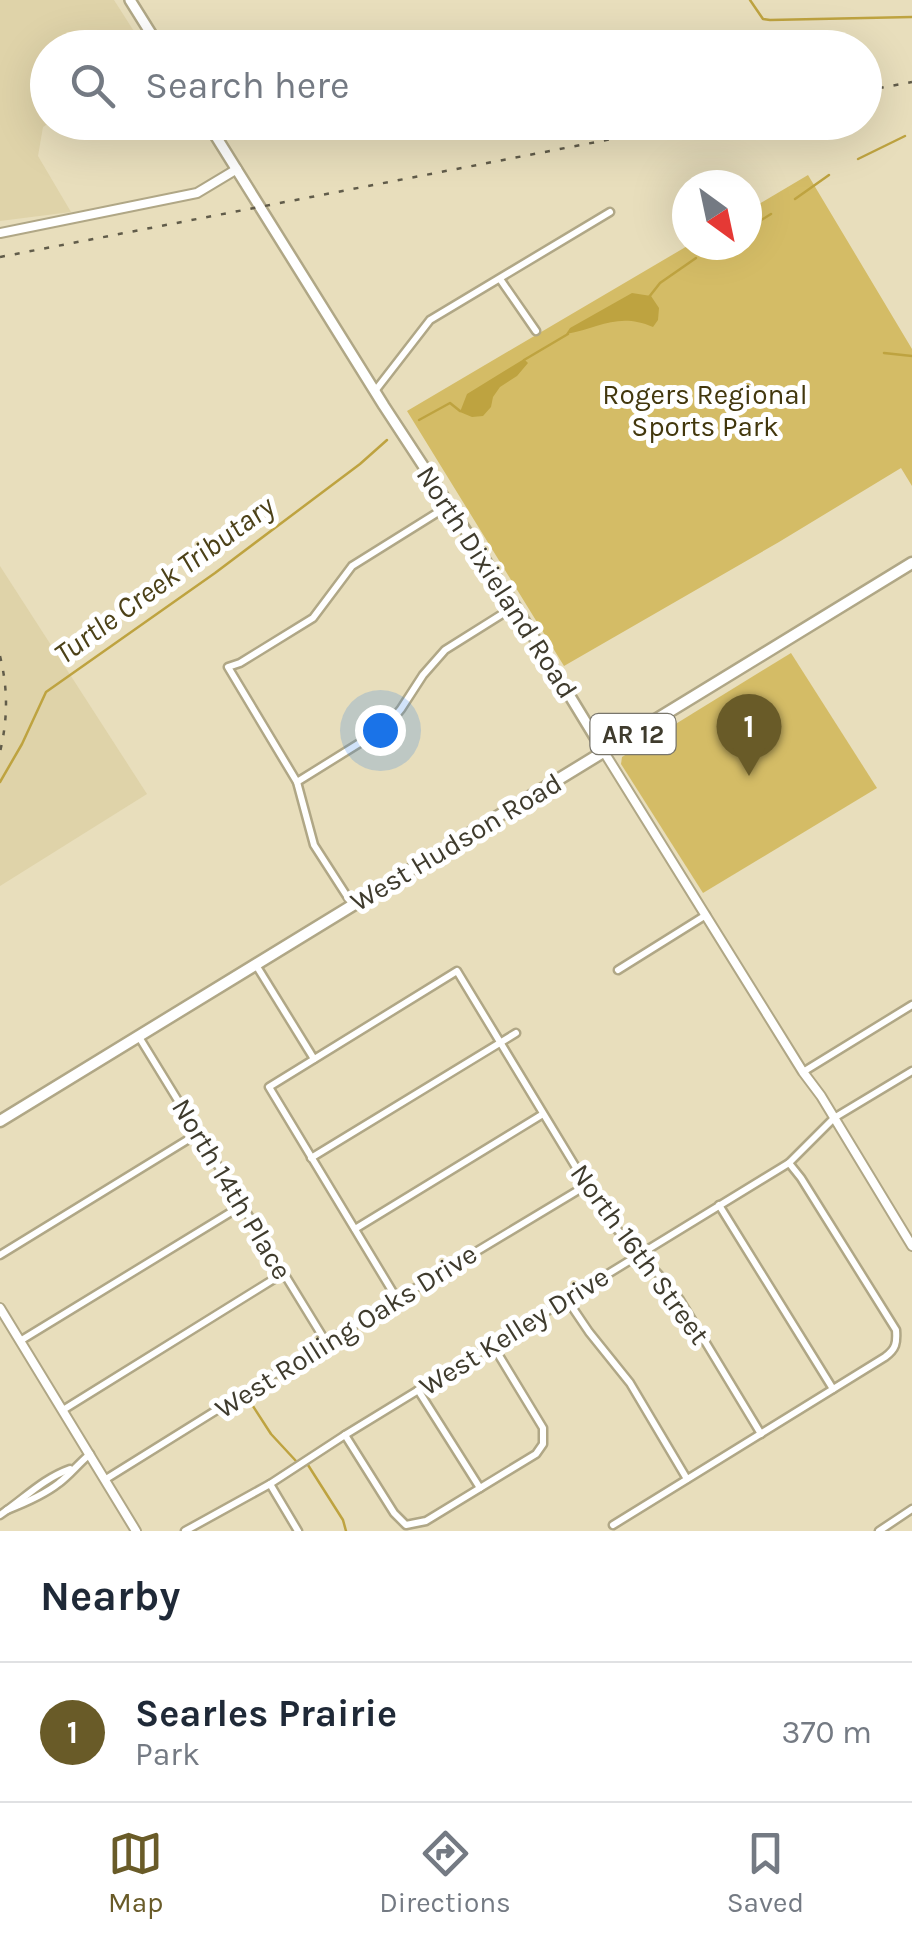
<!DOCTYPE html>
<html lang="en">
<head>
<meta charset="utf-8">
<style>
  body { margin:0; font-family:Karla,sans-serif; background:#f6f6f7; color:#1f2937 }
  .compass { position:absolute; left:672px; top:170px; width:90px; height:90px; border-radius:50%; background:#fff; box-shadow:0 10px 40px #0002; rotate:147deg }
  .you { position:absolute; left:380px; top:730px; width:35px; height:35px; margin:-25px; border:8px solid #fff; border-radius:50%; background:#1a73e8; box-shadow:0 0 0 15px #1a73e833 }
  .badge { display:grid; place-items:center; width:65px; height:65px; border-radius:50%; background:#695b28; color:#fff; font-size:32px; font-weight:700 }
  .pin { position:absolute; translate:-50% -82px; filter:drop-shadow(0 2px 5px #0008) }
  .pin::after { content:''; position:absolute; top:52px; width:35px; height:30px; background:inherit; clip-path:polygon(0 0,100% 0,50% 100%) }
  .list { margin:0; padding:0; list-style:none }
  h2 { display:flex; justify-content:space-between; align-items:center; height:130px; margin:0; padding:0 40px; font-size:42px }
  h2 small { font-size:32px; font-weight:400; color:#747a83 }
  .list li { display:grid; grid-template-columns:65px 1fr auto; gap:30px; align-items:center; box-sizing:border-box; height:140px; padding:0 40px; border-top:2px solid #e0e1e3 }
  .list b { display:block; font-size:38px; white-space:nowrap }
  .list p { margin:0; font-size:32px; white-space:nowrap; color:#747a83 }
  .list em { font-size:32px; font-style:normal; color:#747a83 }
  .icon { flex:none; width:55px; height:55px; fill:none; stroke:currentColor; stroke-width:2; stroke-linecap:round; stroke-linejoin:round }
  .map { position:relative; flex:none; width:912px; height:1531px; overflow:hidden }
  .search { position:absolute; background:#fff; box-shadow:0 10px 40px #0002; left:30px; right:30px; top:30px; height:110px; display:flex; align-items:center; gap:25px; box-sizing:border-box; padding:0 35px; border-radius:55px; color:#747a83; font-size:38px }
  .sheet { height:270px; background:#fff }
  nav { display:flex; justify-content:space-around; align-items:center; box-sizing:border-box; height:140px; border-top:2px solid #e0e1e3; background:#fff; font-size:28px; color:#747a83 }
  nav a { display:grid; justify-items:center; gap:5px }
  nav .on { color:#695b28 }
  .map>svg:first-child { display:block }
  .built { fill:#dfd3a9 }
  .green { fill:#d4bc66 }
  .water { fill:#bea340 }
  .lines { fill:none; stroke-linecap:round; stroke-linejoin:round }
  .stream { stroke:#bea340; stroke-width:2.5 }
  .minor-casing { stroke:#b0a786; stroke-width:11 }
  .tertiary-casing { stroke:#b0a786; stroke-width:12 }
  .secondary-casing { stroke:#b0a786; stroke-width:14 }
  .trunk-casing { stroke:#b0a786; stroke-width:15 }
  .minor { stroke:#fff; stroke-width:6 }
  .tertiary { stroke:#fff; stroke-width:8 }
  .secondary { stroke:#fff; stroke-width:9 }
  .trunk { stroke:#fff; stroke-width:10 }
  .rail { stroke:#615c4a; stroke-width:2.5; stroke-dasharray:5 10; stroke-linecap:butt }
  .labels { text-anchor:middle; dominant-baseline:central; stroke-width:10; stroke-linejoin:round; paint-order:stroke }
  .shield { fill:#fff; stroke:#79766c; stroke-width:2.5 }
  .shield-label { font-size:25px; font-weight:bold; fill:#3f3b2d }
  .park-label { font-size:28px; fill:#42370d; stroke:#fff }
  .street-label { font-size:28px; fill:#3f3b2d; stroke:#fff }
  .water-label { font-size:30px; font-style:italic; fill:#4c4118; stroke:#fff }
</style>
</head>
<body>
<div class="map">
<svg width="912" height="1531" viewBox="0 0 912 1531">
  <rect width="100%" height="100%" fill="#e8debc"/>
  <g class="built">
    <path d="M0 0H114L144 47 48 48 49 123 43 127 38 156 71 212 0 221Z"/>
    <path d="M0 566 147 794 0 886Z"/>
  </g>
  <g class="green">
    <path d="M808 175 912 349V486L901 468 779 542 564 666 407 411 689 245H747V211Z"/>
    <path d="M791 653 877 788 703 893 621 764 622 757Z"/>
  </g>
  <g class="water">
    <path d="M632 293 651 296 659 308 658 320 653 327C618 312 600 328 566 334L570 328Z"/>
    <path d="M524 359 528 363 517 376 500 387 493 397 491 407 483 416 472 417 460 412 467 394Z"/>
  </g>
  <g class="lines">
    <g class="stream">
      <path d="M750 0 763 19 770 20 912 17"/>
      <path d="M858 159 905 136"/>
      <path d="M795 199 829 175"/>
      <path d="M747 229 771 214"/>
      <path d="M649 297 660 283 696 258"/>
      <path d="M884 353 912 356"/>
      <path d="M524 360 568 334"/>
      <path d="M419 420 450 403 460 411"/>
      <path d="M0 782 22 744 46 692 215 573 360 464 387 440"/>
      <path d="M249 1400 271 1434 296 1461"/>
      <path d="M308 1465 343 1520 346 1531"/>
    </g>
    <g class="minor-casing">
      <g id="minor">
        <path d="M500 279 536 331"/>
        <path d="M375 391 430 320 610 212"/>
        <path d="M297 782 387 726 401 709 423 675 445 650 515 606"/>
        <path d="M352 904 314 845 297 782 228 667 240 663 313 618 352 566 448 506"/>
        <path d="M256 965 314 1059"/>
        <path d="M618 970 706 915"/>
        <path d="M139 1037 326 1342"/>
        <path d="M803 1072 912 1005"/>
        <path d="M311 1158 516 1033"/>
        <path d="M719 1205 833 1389"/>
        <path d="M355 1229 543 1114"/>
        <path d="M0 1255 197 1134"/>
        <path d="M566 1298 589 1332 630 1383 687 1479"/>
        <path d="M397 1299 269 1087 457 971 600 1207C623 1242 656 1267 680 1300L761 1434"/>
        <path d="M20 1341 241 1206"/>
        <path d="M418 1390 480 1488"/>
        <path d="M63 1410 282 1274"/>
        <path d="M345 1435 394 1513 406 1525 426 1521 536 1454 543 1444V1428L492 1344"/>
        <path d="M106 1479 326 1342 587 1185"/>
        <path d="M270 1484 298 1531"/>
        <path d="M7 1510C25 1503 44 1495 59 1483 70 1475 78 1464 90 1454"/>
        <path d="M0 1515C24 1499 42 1479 70 1469"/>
        <path d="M613 1525 885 1357C896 1349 897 1343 896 1330L801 1178 789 1163"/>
        <path d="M185 1531 270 1484 345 1435 789 1163 834 1118 912 1071"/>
        <path d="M879 1531 912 1509"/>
      </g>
    </g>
    <g class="tertiary-casing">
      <g id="tertiary">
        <path d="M0 233 197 193 237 169"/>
        <path d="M604 752 803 1072 821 1096 912 1246"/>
        <path d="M0 1308 136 1531"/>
      </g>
    </g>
    <g class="secondary-casing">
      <g id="secondary">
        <path d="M130 0 160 48"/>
        <path d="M207 122 384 406 515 606 604 752"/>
      </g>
    </g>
    <g class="trunk-casing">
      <path id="trunk" d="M0 1121 912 563"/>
    </g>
    <use href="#minor" class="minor"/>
    <use href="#tertiary" class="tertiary"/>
    <use href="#secondary" class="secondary"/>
    <use href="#trunk" class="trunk"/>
    <g class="rail">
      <path d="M864 91 912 82"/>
      <path d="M0 257 700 122"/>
      <path d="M0 656C8 689 8 718 0 752"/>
    </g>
  </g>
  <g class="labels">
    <rect class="shield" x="590.5" y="714" width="85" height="40" rx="8"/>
    <g class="shield-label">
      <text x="633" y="734">AR 12</text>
    </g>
    <g class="park-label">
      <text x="705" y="394">Rogers Regional<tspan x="705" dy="32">Sports Park</tspan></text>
    </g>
    <g class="street-label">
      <text transform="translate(497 582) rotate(57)">North Dixieland Road</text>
      <text transform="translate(456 842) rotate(-31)">West Hudson Road</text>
      <text transform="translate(232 1189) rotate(59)">North 14th Place</text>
      <text transform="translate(640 1254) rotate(54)">North 16th Street</text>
      <text transform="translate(346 1331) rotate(-32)">West Rolling Oaks Drive</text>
      <text transform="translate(514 1331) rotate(-32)">West Kelley Drive</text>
    </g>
    <g class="water-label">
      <text transform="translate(164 580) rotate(-36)">Turtle Creek Tributary</text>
    </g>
  </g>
</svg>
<svg class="compass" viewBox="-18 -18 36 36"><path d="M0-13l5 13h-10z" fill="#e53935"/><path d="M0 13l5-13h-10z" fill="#747a83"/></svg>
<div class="you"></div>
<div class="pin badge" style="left:749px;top:776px">1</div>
<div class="search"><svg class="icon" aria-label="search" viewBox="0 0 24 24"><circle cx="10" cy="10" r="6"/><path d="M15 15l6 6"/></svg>Search here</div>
</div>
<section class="sheet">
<h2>Nearby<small></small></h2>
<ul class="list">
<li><span class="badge">1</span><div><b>Searles Prairie</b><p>Park</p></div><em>370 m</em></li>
</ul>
</section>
<nav>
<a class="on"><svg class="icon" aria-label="map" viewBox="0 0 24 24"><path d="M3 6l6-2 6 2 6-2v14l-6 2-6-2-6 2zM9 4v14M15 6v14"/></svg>Map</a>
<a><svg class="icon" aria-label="directions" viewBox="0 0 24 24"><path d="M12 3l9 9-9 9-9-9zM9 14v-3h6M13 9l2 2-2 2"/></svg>Directions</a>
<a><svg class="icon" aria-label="saved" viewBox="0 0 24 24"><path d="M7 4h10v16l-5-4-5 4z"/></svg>Saved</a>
</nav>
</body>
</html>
